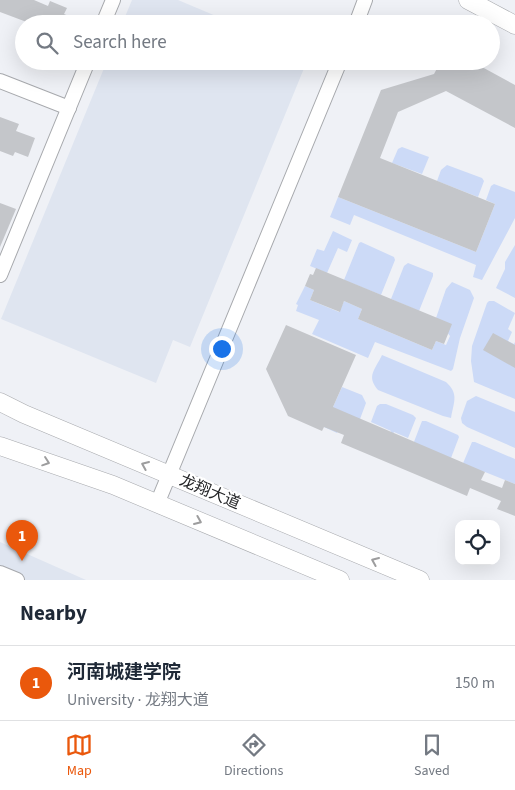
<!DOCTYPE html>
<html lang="en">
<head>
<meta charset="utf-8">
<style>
  body { margin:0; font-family:"Source Sans 3","Noto Sans SC",sans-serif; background:#f2f2f3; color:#1f2937 }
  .controls { position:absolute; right:15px; bottom:15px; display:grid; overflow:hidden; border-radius:10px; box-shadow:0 5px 20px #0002 }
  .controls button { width:45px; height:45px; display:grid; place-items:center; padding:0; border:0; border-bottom:1px solid #e0e1e3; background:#fff; color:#1f2937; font:25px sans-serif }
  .you { position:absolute; left:221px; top:348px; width:18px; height:18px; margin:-12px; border:4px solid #fff; border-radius:50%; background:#1a73e8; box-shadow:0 0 0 8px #1a73e833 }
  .badge { display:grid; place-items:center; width:32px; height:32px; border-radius:50%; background:#ea580c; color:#fff; font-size:16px; font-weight:700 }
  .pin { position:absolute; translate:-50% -41px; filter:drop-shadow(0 1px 2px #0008) }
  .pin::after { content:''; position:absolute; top:26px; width:18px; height:15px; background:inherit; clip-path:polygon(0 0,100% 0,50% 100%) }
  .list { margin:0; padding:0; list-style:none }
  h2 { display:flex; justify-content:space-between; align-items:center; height:65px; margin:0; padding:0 20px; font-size:21px }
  h2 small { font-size:16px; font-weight:400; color:#747a83 }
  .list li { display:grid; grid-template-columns:32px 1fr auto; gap:15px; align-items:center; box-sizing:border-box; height:75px; padding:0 20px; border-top:1px solid #e0e1e3 }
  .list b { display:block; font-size:19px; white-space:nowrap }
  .list p { margin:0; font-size:16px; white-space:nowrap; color:#747a83 }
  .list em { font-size:16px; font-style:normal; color:#747a83 }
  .icon { flex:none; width:28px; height:28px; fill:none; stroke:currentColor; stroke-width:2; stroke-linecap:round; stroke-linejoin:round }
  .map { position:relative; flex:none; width:515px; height:580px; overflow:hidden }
  .search { position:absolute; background:#fff; box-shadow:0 5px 20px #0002; left:15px; right:15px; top:15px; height:55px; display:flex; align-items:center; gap:12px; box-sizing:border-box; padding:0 18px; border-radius:28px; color:#747a83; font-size:19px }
  .sheet { height:140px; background:#fff }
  nav { display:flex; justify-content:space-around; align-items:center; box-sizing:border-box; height:70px; border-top:1px solid #e0e1e3; background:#fff; font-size:14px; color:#747a83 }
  nav a { display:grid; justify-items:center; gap:2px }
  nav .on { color:#ea580c }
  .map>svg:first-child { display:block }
  .built { fill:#dfe5f0 }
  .green { fill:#ccdaf7 }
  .building { fill:#c4c6ca }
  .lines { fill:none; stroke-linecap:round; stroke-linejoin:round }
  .minor-casing { stroke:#a7a9ad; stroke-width:16 }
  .major-casing { stroke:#a7a9ad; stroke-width:19 }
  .minor { stroke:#fff; stroke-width:14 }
  .major { stroke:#fff; stroke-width:18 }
  .oneway { stroke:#9d9d9e }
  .labels { text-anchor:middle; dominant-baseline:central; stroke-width:4.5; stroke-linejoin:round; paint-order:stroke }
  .street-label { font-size:16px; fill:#252628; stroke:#fff }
</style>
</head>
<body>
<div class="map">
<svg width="515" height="580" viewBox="0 0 515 580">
  <rect width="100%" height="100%" fill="#eff1f6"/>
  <g class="built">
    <path d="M132 0H178L235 24H122Z"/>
    <path d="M107 61H307L190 347 173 340 156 383 1 319Z"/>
    <path d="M0 542 86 580H0Z"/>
  </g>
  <g class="green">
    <path d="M402 147 429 157 422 174 392 163 398 149Z"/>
    <path d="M447 165 482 178 484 181 478 197 437 181 441 170Z"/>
    <path d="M494 184 515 192V218L482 280 473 277 476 265 354 215 350 225 330 217 338 197 476 252 495 204 486 200 491 186Z"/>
    <path d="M333 231 352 240 347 252 338 248 327 273 310 266 317 249 324 251Z"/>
    <path d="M361 242 394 257 395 260 381 295 344 280 359 243Z"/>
    <path d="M515 245V298L496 288 505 269V262Z"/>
    <path d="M408 263 433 273V276L419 311 391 299 404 266Z"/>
    <path d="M452 282 470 290 474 298 460 338 453 369 451 371 375 342 368 358 312 334 319 320 296 311 298 305 296 304 305 286 314 290 310 300 339 312 344 301 362 309 358 319 432 350 436 341 446 345 450 336 436 318 446 289Z"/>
    <path d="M489 301H494L515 313 508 329 512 332 508 341 514 344 515 342V399L474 382 471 361 472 346 487 303Z"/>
    <path d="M382 355 446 382C459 394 454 401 451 418L443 416 378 390C366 376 375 370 382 355Z"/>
    <path d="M342 387 362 395 366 403 360 419 342 421 337 433 324 427Z"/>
    <path d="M476 396 515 412V448L467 427 462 423 461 418 467 401Z"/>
    <path d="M380 404H386L413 415 416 418 408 438 394 432 391 439 388 438 391 431 371 422 377 406Z"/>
    <path d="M422 421H426L458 435 459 437 451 458 412 447Z"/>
    <path d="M472 442H475L515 459V484L485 472 461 468Z"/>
  </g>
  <g class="building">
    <path d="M0 0H34L48 6 50 1 67 8 64 14 87 24H32L0 12Z"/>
    <path d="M441 61H471L515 85V128L446 91 398 112 380 158 495 204 476 252 338 197 381 90 434 74Z"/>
    <path d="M0 117 19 124 16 131 35 138 28 157 15 152 13 156 0 151Z"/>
    <path d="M0 203 16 209 0 247Z"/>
    <path d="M316 268 452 324 444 344 436 341 432 350 358 319 362 309 344 301 340 312 310 300 314 290 305 286 310 274 313 275Z"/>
    <path d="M286 325 356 355 333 407 485 472 481 480 502 488 505 480 515 484V516L497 509 501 501 470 488 467 496 341 443 344 435 324 427 322 431 288 416 266 369Z"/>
    <path d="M493 333 515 345V368L483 350Z"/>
  </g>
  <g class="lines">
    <g class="minor-casing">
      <g id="minor">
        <path d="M103 24 113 0"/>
        <path d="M356 24 365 0"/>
        <path d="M0 81 69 108"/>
        <path d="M0 275 88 61"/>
        <path d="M157 504 340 61"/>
        <path d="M0 573 17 580"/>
      </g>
    </g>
    <g class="major-casing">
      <g id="major">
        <path d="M468 0 515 25"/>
        <path d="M0 402 24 414 420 580"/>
        <path d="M0 446 113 485 340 580"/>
      </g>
    </g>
    <use href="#minor" class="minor"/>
    <use href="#major" class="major"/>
  </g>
  <defs><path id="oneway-chevron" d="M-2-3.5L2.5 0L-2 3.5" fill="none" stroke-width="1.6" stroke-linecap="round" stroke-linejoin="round" transform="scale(1.25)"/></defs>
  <g class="oneway">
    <use href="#oneway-chevron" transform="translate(46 462) rotate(19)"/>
    <use href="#oneway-chevron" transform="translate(145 465) rotate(-157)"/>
    <use href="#oneway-chevron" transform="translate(198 521) rotate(23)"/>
    <use href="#oneway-chevron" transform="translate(375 561) rotate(-157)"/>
  </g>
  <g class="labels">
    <g class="street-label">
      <text transform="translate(210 492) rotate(23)">龙翔大道</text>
    </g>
  </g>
</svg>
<div class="controls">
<button><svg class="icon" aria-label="locate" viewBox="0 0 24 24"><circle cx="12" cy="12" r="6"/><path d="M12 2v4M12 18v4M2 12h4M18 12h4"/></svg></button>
</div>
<div class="you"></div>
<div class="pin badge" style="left:22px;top:561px">1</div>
<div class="search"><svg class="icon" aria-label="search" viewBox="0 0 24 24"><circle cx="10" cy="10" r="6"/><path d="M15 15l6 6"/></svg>Search here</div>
</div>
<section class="sheet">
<h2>Nearby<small></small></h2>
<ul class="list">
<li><span class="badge">1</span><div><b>河南城建学院</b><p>University · 龙翔大道</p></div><em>150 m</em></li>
</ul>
</section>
<nav>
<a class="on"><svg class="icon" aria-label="map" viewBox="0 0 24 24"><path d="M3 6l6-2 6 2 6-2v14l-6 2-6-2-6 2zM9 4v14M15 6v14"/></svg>Map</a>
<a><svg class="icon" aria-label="directions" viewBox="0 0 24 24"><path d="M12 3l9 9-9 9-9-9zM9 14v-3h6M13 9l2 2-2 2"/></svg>Directions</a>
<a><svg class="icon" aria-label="saved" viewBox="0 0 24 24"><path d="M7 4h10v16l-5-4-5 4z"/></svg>Saved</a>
</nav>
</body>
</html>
